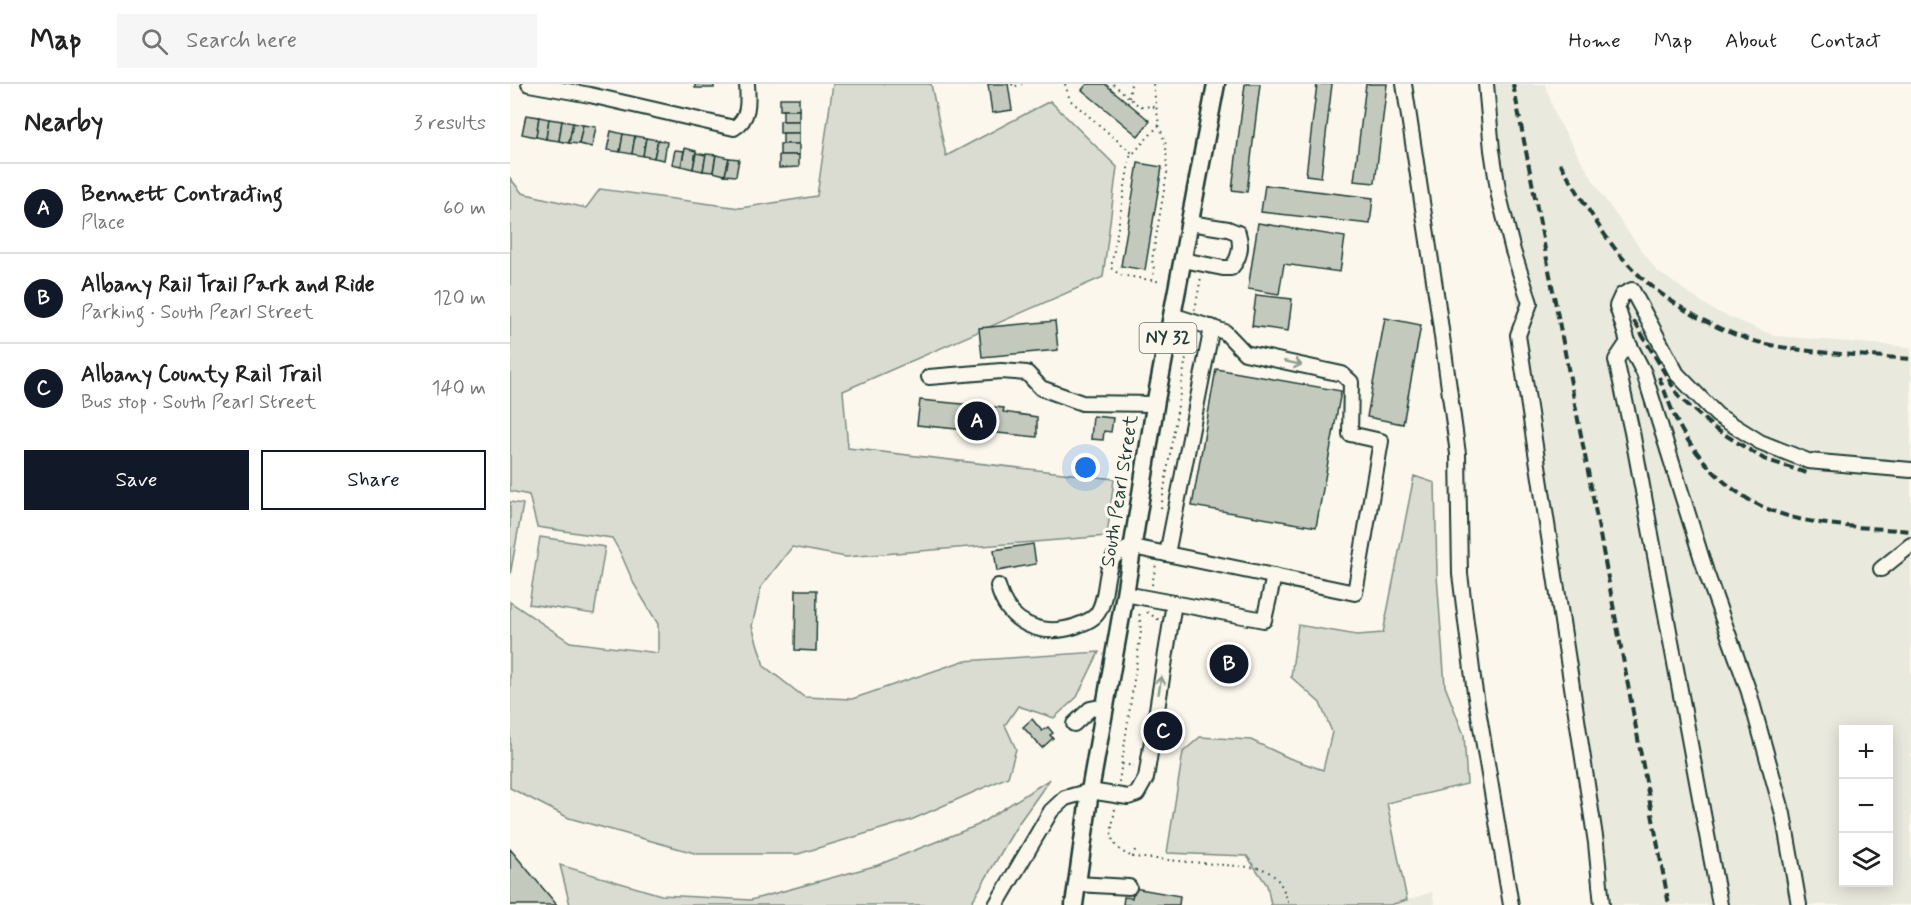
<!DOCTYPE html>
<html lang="en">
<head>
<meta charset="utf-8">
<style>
  body { margin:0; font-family:Mynerve,sans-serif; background:#f6f6f6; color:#222 }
  .controls { position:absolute; right:18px; bottom:18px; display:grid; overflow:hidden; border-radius:0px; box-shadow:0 3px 15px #0003 }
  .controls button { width:54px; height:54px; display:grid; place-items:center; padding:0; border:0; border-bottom:2px solid #e0e0e0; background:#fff; color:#222; font:30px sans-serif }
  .you { position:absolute; left:576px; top:384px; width:21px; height:21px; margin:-15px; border:4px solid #fff; border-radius:50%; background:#1a73e8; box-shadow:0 0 0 9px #1a73e833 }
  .badge { display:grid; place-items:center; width:39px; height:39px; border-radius:50%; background:#111827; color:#fff; font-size:20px; font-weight:700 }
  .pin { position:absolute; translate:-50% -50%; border:3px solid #fff; box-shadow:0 2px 6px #0006 }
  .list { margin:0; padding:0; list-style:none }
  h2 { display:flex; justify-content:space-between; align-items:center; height:78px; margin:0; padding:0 24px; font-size:26px }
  h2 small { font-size:20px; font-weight:400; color:#767676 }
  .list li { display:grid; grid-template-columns:39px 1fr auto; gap:18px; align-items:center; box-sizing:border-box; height:90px; padding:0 24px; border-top:2px solid #e0e0e0 }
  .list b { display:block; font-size:22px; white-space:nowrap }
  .list p { margin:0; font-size:20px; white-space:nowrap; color:#767676 }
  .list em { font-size:20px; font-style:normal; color:#767676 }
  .actions { display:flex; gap:12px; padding:18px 24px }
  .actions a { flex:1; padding:14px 0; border:2px solid #111827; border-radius:0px; text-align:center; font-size:21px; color:#111827 }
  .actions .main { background:#111827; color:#fff }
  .icon { flex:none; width:33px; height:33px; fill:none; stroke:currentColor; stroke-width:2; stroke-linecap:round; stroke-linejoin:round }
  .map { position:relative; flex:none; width:1401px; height:821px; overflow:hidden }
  header { display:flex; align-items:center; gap:36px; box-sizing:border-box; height:84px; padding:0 30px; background:#fff; border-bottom:2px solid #e0e0e0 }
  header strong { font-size:28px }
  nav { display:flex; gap:33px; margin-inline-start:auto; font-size:21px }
  .search { width:420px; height:54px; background:#f6f6f6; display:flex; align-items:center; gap:15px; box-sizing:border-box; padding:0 21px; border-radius:0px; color:#767676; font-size:22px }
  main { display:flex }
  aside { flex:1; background:#fff }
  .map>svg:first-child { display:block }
  .built { fill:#eae9de; fill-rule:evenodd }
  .green { fill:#dbdcd1; stroke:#7d8c82; stroke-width:1.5 }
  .building { fill:#c4c9be; stroke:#1f3d34; stroke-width:1.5 }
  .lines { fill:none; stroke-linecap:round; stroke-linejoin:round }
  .minor-casing { stroke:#1f3d34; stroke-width:18 }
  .major-casing { stroke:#1f3d34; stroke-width:21 }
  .path { stroke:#1f3d34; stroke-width:2; stroke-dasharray:1.5 4.5; stroke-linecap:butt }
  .minor { stroke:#fbf7ec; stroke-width:14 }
  .major { stroke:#fbf7ec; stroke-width:16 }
  .rail { stroke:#1f3d34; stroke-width:4; stroke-dasharray:9 4.5; stroke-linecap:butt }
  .oneway { stroke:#8d9a90 }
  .labels { text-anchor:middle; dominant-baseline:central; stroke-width:6; stroke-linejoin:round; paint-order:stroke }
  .shield { fill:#fbf7ec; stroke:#61756b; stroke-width:1.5 }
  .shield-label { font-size:18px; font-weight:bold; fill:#1f3d34 }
  .street-label { font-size:20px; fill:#1f3d34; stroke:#fbf7ec }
</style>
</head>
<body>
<header>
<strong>Map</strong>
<div class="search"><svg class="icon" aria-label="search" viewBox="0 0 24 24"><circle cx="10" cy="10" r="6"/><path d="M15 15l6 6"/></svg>Search here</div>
<nav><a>Home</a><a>Map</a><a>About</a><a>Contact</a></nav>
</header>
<main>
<aside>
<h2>Nearby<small>3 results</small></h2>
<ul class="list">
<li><span class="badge">A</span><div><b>Bennett Contracting</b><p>Place</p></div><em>60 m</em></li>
<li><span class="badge">B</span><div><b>Albany Rail Trail Park and Ride</b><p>Parking · South Pearl Street</p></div><em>120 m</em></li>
<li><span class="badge">C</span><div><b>Albany County Rail Trail</b><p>Bus stop · South Pearl Street</p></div><em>140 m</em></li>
</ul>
<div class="actions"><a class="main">Save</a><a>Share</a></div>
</aside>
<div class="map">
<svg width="1401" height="821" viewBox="0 0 1401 821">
  <rect width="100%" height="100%" fill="#fbf7ec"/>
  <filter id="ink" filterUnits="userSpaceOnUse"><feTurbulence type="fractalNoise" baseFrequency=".0167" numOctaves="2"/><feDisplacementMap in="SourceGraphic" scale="12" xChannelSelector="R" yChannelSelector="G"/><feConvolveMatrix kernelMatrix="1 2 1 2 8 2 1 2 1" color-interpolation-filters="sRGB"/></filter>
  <g filter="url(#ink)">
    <g class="built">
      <path d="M971 0H1035L1046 33 1093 113 1147 187 1203 226 1265 252 1401 263V821H1096L1028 314 1014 260ZM1334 646H1378V798H1334Z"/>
      <path d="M922 808 925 821H880L897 816Z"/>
    </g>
    <g class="green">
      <path d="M323 0H421L436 72 540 17 607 83 593 193 333 307 338 364 604 395 597 452 336 473 282 463 251 503 242 542 254 582 294 613 342 615 453 577 589 568 567 613 544 634 508 622 495 641 506 665 498 693 401 736 288 770H188L59 734 0 704V518L60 558 148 569V540L124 500 111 470 102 454 27 443 19 411 0 407V94L12 109 76 124 90 105 230 124 307 112Z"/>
      <path d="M904 392 925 399 927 492 935 602 954 651 957 700 877 719 897 816 880 821H761L757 801 737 772 657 769 673 668 690 653 741 656 779 674 813 686 822 648 810 619 781 593 788 541 847 551 873 549Z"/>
      <path d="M0 418 13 420 0 491Z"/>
      <path d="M30 453 95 463 84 530 19 520Z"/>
      <path d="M540 695 508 740 460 821H60L50 781 151 811 241 816 368 781 468 741Z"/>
    </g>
    <g class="building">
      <rect x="185" y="0" width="19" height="4"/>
      <path d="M478 0H498L502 26 482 29Z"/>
      <path d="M577 0H595L640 37 628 52 572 6Z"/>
      <path d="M735 0H750L737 108 722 106Z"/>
      <path d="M807 0H822L811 93 796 91Z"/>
      <path d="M856 0H877L865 99 844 97Z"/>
      <rect x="270" y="14" width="19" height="12"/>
      <rect x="273" y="26" width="16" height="11"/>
      <path d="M16 31 29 33 26 53 12 50Z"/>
      <path d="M29 33 39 35 36 55 26 53Z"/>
      <path d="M39 35 52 37 49 57 36 55Z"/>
      <path d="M52 37 63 39 59 59 49 57Z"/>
      <rect x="270" y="37" width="19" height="12"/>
      <path d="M63 39 73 41 69 60 59 59Z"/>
      <path d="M73 41 86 43 82 63 69 60Z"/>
      <path d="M101 47 113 50 110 68 97 66Z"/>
      <rect x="273" y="49" width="16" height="11"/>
      <path d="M113 50 125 52 122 70 110 68Z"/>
      <path d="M125 52 136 54 133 72 122 70Z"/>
      <path d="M136 54 148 56 144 74 133 72Z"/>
      <path d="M148 56 157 58 154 76 144 74Z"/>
      <rect x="270" y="60" width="19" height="11"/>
      <path d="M175 64 186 67 183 85 171 82Z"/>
      <path d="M165 66 174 67 171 82 162 80Z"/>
      <path d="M186 69 196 71 193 87 183 85Z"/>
      <path d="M196 70 206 71 203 88 193 87Z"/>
      <path d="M206 71 219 74 215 91 203 88Z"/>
      <path d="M269 71H289V83L269 84Z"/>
      <path d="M219 74 229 75 226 92 215 91Z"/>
      <path d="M628 79 652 83 635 186 611 182Z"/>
      <path d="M755 101 863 114 860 140 751 128Z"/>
      <path d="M748 139 835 153 830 188 774 180 769 210 738 205Z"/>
      <path d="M746 211 782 215 778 247 742 242Z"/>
      <path d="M875 234 911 241 893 340 857 333Z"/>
      <path d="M545 237 548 266 472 273 469 244Z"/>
      <path d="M706 285 831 307 806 443 682 422Z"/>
      <path d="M410 316 494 324 493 328 527 333V353L407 341Z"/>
      <path d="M583 332 603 334 601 348 594 347 593 356 581 355Z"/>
      <path d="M523 460 526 480 487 487 484 466Z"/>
      <path d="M286 506H307L306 567 285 566Z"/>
      <path d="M522 635 532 647 538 643 543 649 540 651 543 654 532 664 513 643Z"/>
      <path d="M0 765 47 821H0Z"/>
      <path d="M624 804 670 812 669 821H613L614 813 622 814Z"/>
    </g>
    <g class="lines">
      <g class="minor-casing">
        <g id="minor">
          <path d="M19 0 80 11 224 44C240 35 238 16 237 0"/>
          <path d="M894 0 927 216 948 370 950 490 964 602 1001 821"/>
          <path d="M976 0 982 66 989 112 1003 167 1020 219 1008 251 1086 759 1092 821"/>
          <path d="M673 176 713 184H721C730 174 732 162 728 149L718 145 680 139"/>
          <path d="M1118 258 1134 289 1196 488 1239 608 1273 730 1289 821"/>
          <path d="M419 293 491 287 517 289 531 304 572 319 645 320"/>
          <path d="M657 470 702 243"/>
          <path d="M1371 485 1401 461"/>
          <path d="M488 502C497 539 531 554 566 542 573 539 581 537 586 531 599 516 593 482 606 471 610 467 618 465 623 463L845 509 871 357 840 350 841 298 832 290 735 269 715 248 662 231"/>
          <path d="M615 510 754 536 764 492"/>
          <path d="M564 640 580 625 595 622"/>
          <path d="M567 800 619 803"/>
          <path d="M486 821 541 727 555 714 580 707 618 713 627 710 636 694 664 519"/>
          <path d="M1210 821 1122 348 1106 276 1118 258 1107 222 1112 211 1122 206 1167 290 1207 331 1250 358 1298 377 1401 386"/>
        </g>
      </g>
      <g class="major-casing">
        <path id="major" d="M564 821 580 707 615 510 646 316 706 0"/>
      </g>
      <g class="path">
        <path d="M502 0 503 3 512 0"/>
        <path d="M555 0 560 16 622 69"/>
        <path d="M603 0 629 22 646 23"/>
        <path d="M643 0 649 41 656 61 657 89 642 176 644 185 643 195"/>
        <path d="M619 14 621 0"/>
        <path d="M649 41 620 73 601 184 610 191 652 198"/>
        <path d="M685 226 691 193"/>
        <path d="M651 424 680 249"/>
        <path d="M642 501 646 480"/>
        <path d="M637 528 649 536"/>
        <path d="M612 680 624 682"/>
        <path d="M609 698 631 548 629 526"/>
        <path d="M605 725C601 750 596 762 623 773"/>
        <path d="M625 766 623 773 750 784C769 791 773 803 779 821"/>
      </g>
      <use href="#minor" class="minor"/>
      <use href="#major" class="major"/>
      <g class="rail">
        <path d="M1003 0 1082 408 1159 821"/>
        <path d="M1050 79C1072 114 1091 151 1119 181 1152 217 1208 249 1256 260 1301 270 1355 271 1401 275"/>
        <path d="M1124 237 1169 313 1204 344 1254 375 1300 390"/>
        <path d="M1149 293C1157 312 1164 335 1175 352 1237 444 1302 439 1401 447"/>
      </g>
    </g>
    <defs><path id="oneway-shaft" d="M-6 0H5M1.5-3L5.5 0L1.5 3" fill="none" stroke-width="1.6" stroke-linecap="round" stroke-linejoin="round" transform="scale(1.5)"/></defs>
    <g class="oneway">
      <use href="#oneway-shaft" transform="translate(783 279) rotate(12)"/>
      <use href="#oneway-shaft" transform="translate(650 601) rotate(-81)"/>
    </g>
  </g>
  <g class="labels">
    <rect class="shield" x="629.5" y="239" width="57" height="30" rx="4.5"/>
    <g class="shield-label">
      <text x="658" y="254">NY 32</text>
    </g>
    <g class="street-label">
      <text transform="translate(610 407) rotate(-81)">South Pearl Street</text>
    </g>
  </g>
</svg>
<div class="controls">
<button>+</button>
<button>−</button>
<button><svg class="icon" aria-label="layers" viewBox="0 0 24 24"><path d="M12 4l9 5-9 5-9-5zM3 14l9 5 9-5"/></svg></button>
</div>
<div class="you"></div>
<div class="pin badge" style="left:467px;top:337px">A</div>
<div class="pin badge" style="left:719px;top:580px">B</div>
<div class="pin badge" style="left:653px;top:647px">C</div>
</div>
</main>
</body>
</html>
